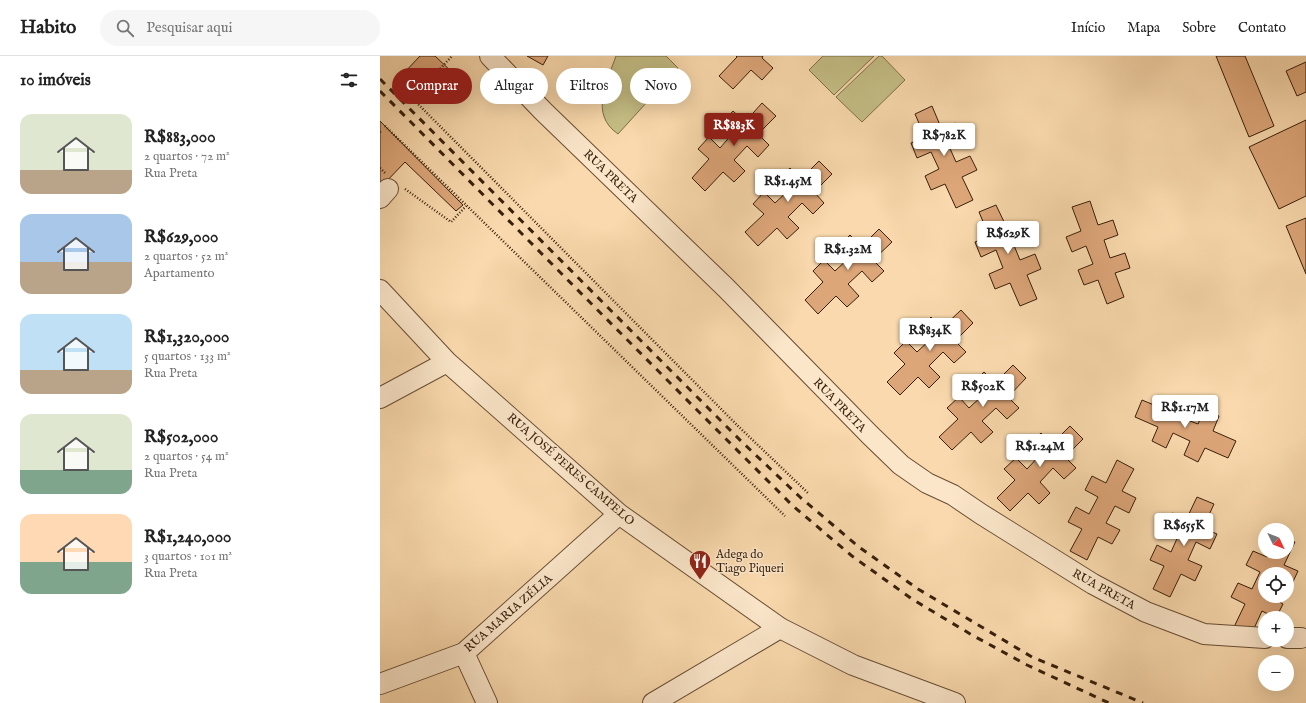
<!DOCTYPE html>
<html lang="pt">
<meta charset="utf-8">
<style>
:root{--surface:#fff;--page:#f6f6f6;--text:#222;--muted:#767676;--line:#e0e0e0;--accent:#8f2418}
body{margin:0;font-family:"IM FELL English",serif;background:var(--page);color:var(--text);height:100vh;display:flex;flex-direction:column;font-size:15px;white-space:nowrap}
*{box-sizing:border-box;margin:0}
p{font-size:13px;color:var(--muted)}
.icon{flex:none;width:22px;height:22px;fill:none;stroke:currentColor;stroke-width:2;stroke-linecap:round;stroke-linejoin:round}
.map{position:relative;flex:1;overflow:hidden}
.panel{display:flex;flex-direction:column;background:var(--surface);width:380px}
.panel>*{flex:none}
.hud{position:absolute;left:12px;top:12px;width:380px;height:36px;display:flex;gap:8px}
.needle{width:26px;rotate:133deg}
.tools{position:absolute;left:878px;top:467px;display:grid;gap:8px}
.tools a{display:grid;place-items:center;width:36px;height:36px;border-radius:50%;background:var(--surface);box-shadow:0 4px 16px #0002;font-size:20px}
.price{position:absolute;translate:-50% -34px;padding:0 9px;border-radius:4px;background:#fff;color:#222;font-size:13px;line-height:26px;filter:drop-shadow(0 1px 2px #0008)}
.price::after{content:'';position:absolute;left:50%;top:24px;width:12px;height:9px;margin-left:-6px;background:inherit;clip-path:polygon(0 0,100% 0,50% 100%)}
.price.selected{background:var(--accent);color:#fff}
ul{padding:0;list-style:none}
li{display:flex;align-items:center;gap:12px;height:100px;padding:0 20px}
li span{display:grid;place-items:center;flex:none;width:112px;height:80px;border-radius:12px;color:#555}
li>.icon{margin-inline-start:auto}
span .icon{width:48px;height:48px;fill:#fffc;stroke-width:1}
li b{font-size:17px}
h2{display:flex;justify-content:space-between;align-items:center;height:48px;padding:0 20px;font-size:17px}
.tag{padding:0 14px;border-radius:18px;background:var(--surface);box-shadow:0 4px 16px #0002;font-size:14px;line-height:36px}
.tag.selected{background:var(--accent);color:#fff}
header{display:flex;align-items:center;gap:24px;box-sizing:border-box;height:56px;padding:0 20px;background:var(--surface);border-bottom:1px solid var(--line)}
header strong{font-size:19px}
nav{display:flex;gap:22px;margin-inline-start:auto;font-size:14px}
.search{width:280px;height:36px;background:var(--page);display:flex;align-items:center;gap:10px;box-sizing:border-box;padding:0 14px;border-radius:22px;color:var(--muted);font-size:15px}
main{display:flex;flex:1;min-height:0}
.map>svg:first-child{display:block}
.green{fill:#c4be85;stroke:#7e6e48}
.building{fill:#dda679;stroke:#371f0b}
.lines{fill:none;stroke-linecap:round;stroke-linejoin:round}
.minor-casing{stroke:#684e34;stroke-width:22}
.path{stroke:#371f0b;stroke-width:2.5;stroke-dasharray:1 2;stroke-linecap:butt}
.minor{stroke:#fbe6ca;stroke-width:20}
.rail{stroke:#371f0b;stroke-width:3;stroke-dasharray:7 7;stroke-linecap:butt}
.labels{text-anchor:middle;stroke-width:3;stroke-linejoin:round;paint-order:stroke}
.street-label{font-size:12px;fill:#371f0b;stroke:#fbe6ca}
.poi-label{font-size:12px;fill:#371f0b;stroke:#fbe6ca;text-anchor:start}
</style>
<header>
<strong>Habito</strong>
<div class="search"><svg class="icon" aria-label="search" viewBox="0 0 24 24"><circle cx="10" cy="10" r="6"/><path d="M15 15l6 6"/></svg>Pesquisar aqui</div>
<nav><a>Início</a><a>Mapa</a><a>Sobre</a><a>Contato</a></nav>
</header>
<main>
<section class="panel">
<h2>10 imóveis<svg class="icon" aria-label="filters" viewBox="0 0 24 24"><path d="M4 7h16M4 17h16"/><circle cx="9" cy="7" r="2"/><circle cx="15" cy="17" r="2"/></svg></h2>
<ul>
<li><span style="background:linear-gradient(#dfe7d0 70%,#b9a48a 0)"><svg class="icon" aria-label="home" viewBox="0 0 24 24"><path d="M3 11l9-7 9 7M6 9v11h12V9"/></svg></span><div><b>R$883,000</b><p>2 quartos · 72 m²</p><p>Rua Preta</p></div></li>
<li><span style="background:linear-gradient(#a9c7e8 60%,#b9a48a 0)"><svg class="icon" aria-label="home" viewBox="0 0 24 24"><path d="M3 11l9-7 9 7M6 9v11h12V9"/></svg></span><div><b>R$629,000</b><p>2 quartos · 52 m²</p><p>Apartamento</p></div></li>
<li><span style="background:linear-gradient(#bfe0f5 70%,#b9a48a 0)"><svg class="icon" aria-label="home" viewBox="0 0 24 24"><path d="M3 11l9-7 9 7M6 9v11h12V9"/></svg></span><div><b>R$1,320,000</b><p>5 quartos · 133 m²</p><p>Rua Preta</p></div></li>
<li><span style="background:linear-gradient(#dfe7d0 70%,#7fa58c 0)"><svg class="icon" aria-label="home" viewBox="0 0 24 24"><path d="M3 11l9-7 9 7M6 9v11h12V9"/></svg></span><div><b>R$502,000</b><p>2 quartos · 54 m²</p><p>Rua Preta</p></div></li>
<li><span style="background:linear-gradient(#ffd9b3 60%,#7fa58c 0)"><svg class="icon" aria-label="home" viewBox="0 0 24 24"><path d="M3 11l9-7 9 7M6 9v11h12V9"/></svg></span><div><b>R$1,240,000</b><p>3 quartos · 101 m²</p><p>Rua Preta</p></div></li>
</ul>
</section>
<div class="map">
<svg width="926" height="647" viewBox="0 0 926 647">
<rect width="100%" height="100%" fill="#f9d9ad"/>
<filter id="stains"><feTurbulence type="fractalNoise" baseFrequency=".005" numOctaves="4"/><feColorMatrix values="0 0 0 0 .2 0 0 0 0 .09 0 0 0 0 .02 0 0 0 .5 -.17"/></filter>
<radialGradient id="worn" r=".72"><stop offset=".6" stop-color="#630" stop-opacity="0"/><stop offset="1" stop-color="#630" stop-opacity=".3"/></radialGradient>
<path class="green" d="M236 0H286L298 12 238 78C209 58 227 26 236 0Z
M443 0H494L454 39 429 14Z
M499 0H502L525 24 482 66 456 41Z"/>
<path class="building" d="M40 0H55L73 17 48 43 23 18Z
M147 0H168L163 9Z
M356 0H383L382 2 393 12 382 24 371 14 353 33 339 20 357 1Z
M836 0H865L894 70 869 81Z
M926 6V36L917 40 906 15Z
M382 47 396 60 378 78 389 89 378 101 367 90 354 104 365 115 354 126 343 116 325 135 312 122 329 103 318 93 329 81 340 92 353 77 342 67 353 55 365 66Z
M552 50 562 74 576 67 583 82 568 88 576 106 590 100 597 114 582 121 593 144 576 152 565 128 551 134 545 120 559 113 551 96 537 102 531 87 545 81 535 58Z
M926 64V140L899 153 869 91Z
M0 65 83 149 76 155 25 106 3 129 0 126Z
M439 105 452 118 434 136 444 147 433 158 422 147 408 161 419 172 407 183 397 172 378 190 365 176 384 158 373 148 384 136 395 147 409 134 398 123 410 112 421 123Z
M710 145 718 169 733 164 738 179 724 184 730 202 745 197 750 212 735 217 744 241 727 248 718 224 704 229 698 214 713 208 706 190 692 196 686 181 701 175 692 151Z
M616 149 627 172 641 166 647 181 633 187 640 204 655 198 661 213 647 219 657 243 640 250 630 227 615 233 609 218 623 212 616 194 601 201 595 186 609 180 599 156Z
M926 162V218L906 170Z
M499 173 512 186 493 204 504 215 492 226 482 215 468 228 479 240 467 251 456 240 438 258 425 244 443 226 433 215 444 204 455 215 469 202 458 191 470 179 481 191Z
M581 254 593 267 575 285 586 296 574 307 563 296 549 310 560 321 549 332 538 321 520 339 507 326 525 308 514 297 526 285 537 296 551 283 540 272 551 261 562 272Z
M633 309 646 322 628 341 639 352 627 363 616 352 602 365 613 376 601 387 591 376 572 394 559 381 578 363 567 352 579 341 589 352 603 339 593 327 604 316 615 327Z
M792 340 807 346 800 361 818 368 824 354 839 360 833 375 856 385 848 402 825 392 818 406 804 399 810 385 793 377 786 392 772 385 778 371 755 361 762 344 786 354Z
M690 370 703 383 685 401 696 412 684 423 673 412 660 426 670 437 659 448 648 437 630 455 617 442 635 424 624 413 636 402 647 413 660 399 649 388 661 377 672 388Z
M737 404 754 413 742 435 756 442 749 457 735 450 726 467 740 474 732 488 718 481 707 504 690 495 702 473 688 466 696 451 709 458 718 441 705 434 712 420 726 427Z
M817 441 834 448 823 472 837 478 830 493 816 486 808 504 822 510 815 525 801 518 790 541 773 533 784 510 770 504 777 489 791 496 799 478 785 472 792 457 806 464Z
M907 482 915 486 904 509 918 515 911 530 907 528V518H885V540H889L903 548 896 562 882 555 871 579 854 571 865 548 851 541 858 527 872 533 880 516 866 509 873 495 887 501 890 496H907Z"/>
<g class="lines">
<g class="minor-casing">
<path id="minor" d="M110 0 163 55 346 232 490 379 521 409 547 427 573 439 601 458 713 528 766 556 824 578 885 582
M0 142 8 133
M0 234 67 306 239 458 400 572 473 609 575 647
M0 342 67 306
M907 582H921
M84 597 107 647
M0 628 84 597 239 458
M273 647 400 572"/>
</g>
<path class="path" d="M46 28 72 0
M32 42 358 370 428 437
M5 70 405 460
M0 76 1 75
M0 112 5 117
M25 133 71 166 86 150"/>
<use href="#minor" class="minor"/>
<path class="rail" d="M0 23 362 386 421 442 479 491 538 533 652 601 763 647
M0 35 314 351 413 450 472 500 532 543 592 579 647 609 729 647"/>
</g>
<defs>
<g id="restaurant-pin" transform="scale(1.15)"><path d="M0 17L-7.5 6A9.5 9.5 0 1 1 7.5 6Z" fill="#8f2418" stroke="#fbe6ca"/><path d="M-5-6h1v4h1v-4h1v4h1v-4h1v5L-1.5 .5V6h-2V.5L-5-1ZM5-6V6H3V1.5H1.5Q1.5-4 5-6Z" fill="#fff"/></g>
</defs>
<g fill-rule="evenodd">
<use href="#restaurant-pin" x="320" y="505"/>
</g>
<g class="labels">
<g class="street-label">
<text transform="translate(231 120) rotate(44)" y="4">RUA PRETA</text>
<text transform="translate(460 349) rotate(46)" y="4">RUA PRETA</text>
<text transform="translate(191 413) rotate(41)" y="4">RUA JOSÉ PERES CAMPELO</text>
<text transform="translate(724 533) rotate(29)" y="4">RUA PRETA</text>
<text transform="translate(128 557) rotate(-41)" y="4">RUA MARIA ZÉLIA</text>
</g>
<g class="poi-label">
<text x="336" y="502">Adega do<tspan x="336" dy="14">Tiago Piqueri</tspan></text>
</g>
</g>
<rect width="100%" height="100%" filter="url(#stains)"/>
<rect width="100%" height="100%" fill="url(#worn)"/>
</svg>
<div class="tools">
<a><svg class="needle" viewBox="-14 -14 28 28"><path d="M0-13l5 13h-10z" fill="#e53935"/><path d="M0 13l5-13h-10z" fill="#767676"/></svg></a>
<a><svg class="icon" aria-label="locate" viewBox="0 0 24 24"><circle cx="12" cy="12" r="6"/><path d="M12 2v4M12 18v4M2 12h4M18 12h4"/></svg></a>
<a>+</a>
<a>−</a>
</div>
<b class="price selected" style="left:354px;top:91px">R$883K</b>
<b class="price" style="left:564px;top:101px">R$782K</b>
<b class="price" style="left:408px;top:147px">R$1.45M</b>
<b class="price" style="left:628px;top:199px">R$629K</b>
<b class="price" style="left:468px;top:215px">R$1.32M</b>
<b class="price" style="left:550px;top:296px">R$834K</b>
<b class="price" style="left:603px;top:352px">R$502K</b>
<b class="price" style="left:805px;top:373px">R$1.17M</b>
<b class="price" style="left:660px;top:412px">R$1.24M</b>
<b class="price" style="left:804px;top:491px">R$655K</b>
<div class="hud">
<a class="tag selected">Comprar</a>
<a class="tag">Alugar</a>
<a class="tag">Filtros</a>
<a class="tag">Novo</a>
</div>
</div>
</main>
